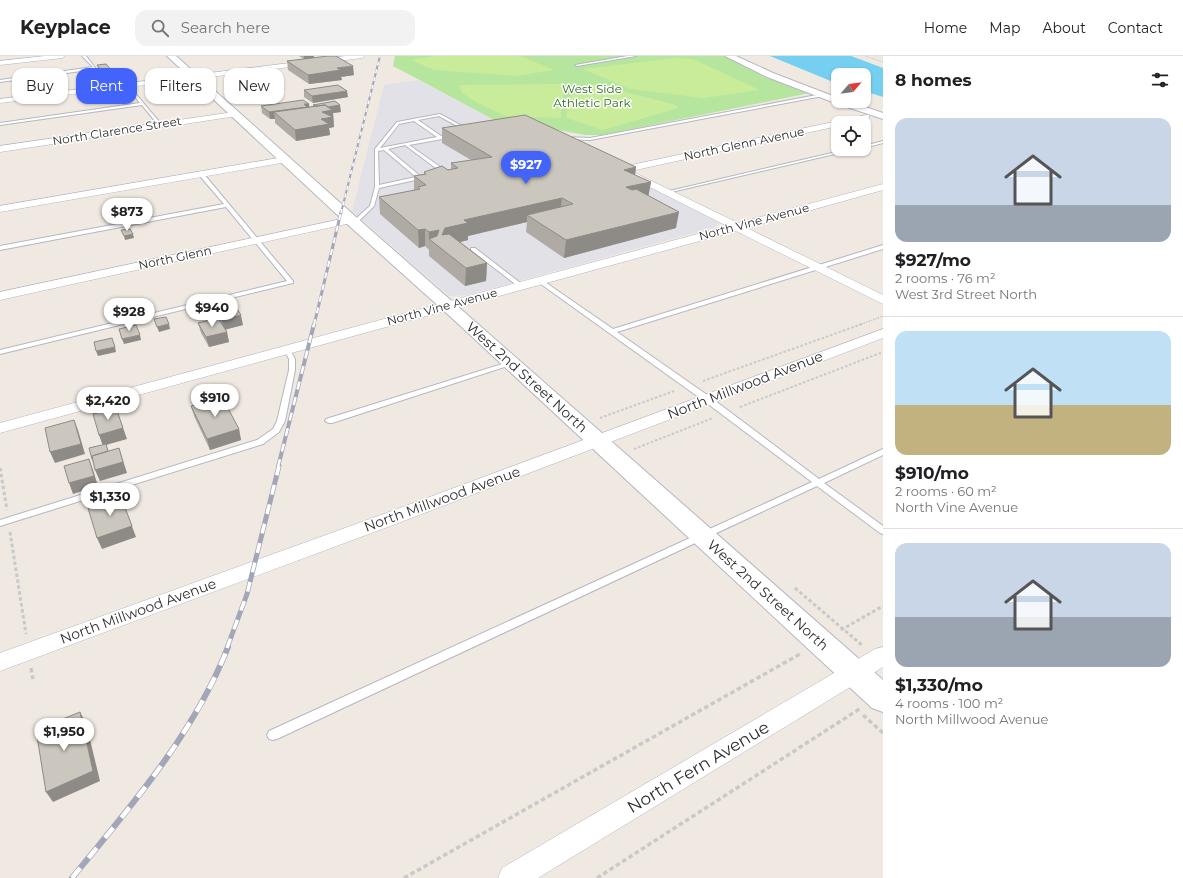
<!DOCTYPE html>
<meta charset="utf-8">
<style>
:root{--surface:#fff;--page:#f2f2f2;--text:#202124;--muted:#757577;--line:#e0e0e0;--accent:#4264fb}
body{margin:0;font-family:Montserrat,sans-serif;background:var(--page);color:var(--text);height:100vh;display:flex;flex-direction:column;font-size:15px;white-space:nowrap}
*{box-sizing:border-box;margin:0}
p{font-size:13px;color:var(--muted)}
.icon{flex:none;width:22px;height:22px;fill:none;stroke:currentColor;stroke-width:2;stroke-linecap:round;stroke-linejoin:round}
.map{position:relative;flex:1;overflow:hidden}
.details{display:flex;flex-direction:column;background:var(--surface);width:300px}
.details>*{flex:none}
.guide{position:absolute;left:12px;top:12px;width:380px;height:36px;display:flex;gap:8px}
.needle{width:26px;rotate:62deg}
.buttons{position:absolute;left:831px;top:12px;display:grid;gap:8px}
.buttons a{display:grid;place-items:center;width:40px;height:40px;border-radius:8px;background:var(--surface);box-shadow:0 1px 3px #0004;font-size:20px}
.price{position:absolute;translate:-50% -34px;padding:0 9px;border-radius:14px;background:#fff;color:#222;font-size:13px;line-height:26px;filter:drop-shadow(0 1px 2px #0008)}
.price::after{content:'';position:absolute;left:50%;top:24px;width:12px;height:9px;margin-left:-6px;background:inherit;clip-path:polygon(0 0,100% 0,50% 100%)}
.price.current{background:var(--accent);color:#fff}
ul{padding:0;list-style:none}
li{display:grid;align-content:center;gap:8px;height:212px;padding:0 12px}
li+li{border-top:1px solid var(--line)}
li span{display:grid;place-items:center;height:124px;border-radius:12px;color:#555}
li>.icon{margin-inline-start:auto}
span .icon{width:72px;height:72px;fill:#fffc;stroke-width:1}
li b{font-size:17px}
h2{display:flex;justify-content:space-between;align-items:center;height:48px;padding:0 12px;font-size:17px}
.chip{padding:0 14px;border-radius:12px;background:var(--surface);box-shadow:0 1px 3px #0004;font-size:14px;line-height:36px}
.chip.current{background:var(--accent);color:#fff}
header{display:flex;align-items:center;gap:24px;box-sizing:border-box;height:56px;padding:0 20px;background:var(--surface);border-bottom:1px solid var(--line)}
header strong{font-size:19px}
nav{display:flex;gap:22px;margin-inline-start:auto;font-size:14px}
.search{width:280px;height:36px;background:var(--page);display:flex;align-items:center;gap:10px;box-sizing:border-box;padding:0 14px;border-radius:12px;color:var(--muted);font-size:15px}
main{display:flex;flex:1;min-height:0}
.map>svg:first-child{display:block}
.industrial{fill:#e3e1e8}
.green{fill:#b6e59e}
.pitch{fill:#c9ec9a}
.water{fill:#75cff0}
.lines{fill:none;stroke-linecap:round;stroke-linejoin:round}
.lane-casing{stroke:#b4b7c1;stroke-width:2}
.street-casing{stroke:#b4b7c1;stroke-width:1}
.secondary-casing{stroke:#b4b7c1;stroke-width:2}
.path-far4{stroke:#c9c9c9;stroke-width:1;stroke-dasharray:1.5 1;stroke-linecap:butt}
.path-far3{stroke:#c9c9c9;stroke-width:1.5;stroke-dasharray:1.5 1;stroke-linecap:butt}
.path-far2{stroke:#c9c9c9;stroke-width:2;stroke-dasharray:2.5 2;stroke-linecap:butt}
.path-far1{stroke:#c9c9c9;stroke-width:3;stroke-dasharray:3.5 2.5;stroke-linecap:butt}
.path{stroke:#c9c9c9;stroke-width:3.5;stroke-dasharray:4.5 3;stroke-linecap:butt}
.lane{fill:#fff;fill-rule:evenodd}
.street{fill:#fff;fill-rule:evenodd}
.secondary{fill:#fff;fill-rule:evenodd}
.rail-far4-casing{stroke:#a3a6b8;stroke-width:2}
.rail-far3-casing{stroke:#a3a6b8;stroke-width:3}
.rail-far2-casing{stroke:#a3a6b8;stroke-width:4}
.rail-far1-casing{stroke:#a3a6b8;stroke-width:5}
.rail-casing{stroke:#a3a6b8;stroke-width:6}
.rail-far4{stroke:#fff;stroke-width:1.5;stroke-dasharray:4;stroke-linecap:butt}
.rail-far3{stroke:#fff;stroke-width:2;stroke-dasharray:6;stroke-linecap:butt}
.rail-far2{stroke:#fff;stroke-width:2.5;stroke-dasharray:8;stroke-linecap:butt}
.rail-far1{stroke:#fff;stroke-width:3.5;stroke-dasharray:10;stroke-linecap:butt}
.rail{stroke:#fff;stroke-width:4.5;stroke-dasharray:13;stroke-linecap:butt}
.wall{fill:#afaba4}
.shaded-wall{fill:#8e8b86}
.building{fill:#cbc7bf;stroke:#8e8b86}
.labels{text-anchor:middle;stroke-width:3;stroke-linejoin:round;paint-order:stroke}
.far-park-label{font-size:12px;fill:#2c6e1b;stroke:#fff}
.far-street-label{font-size:12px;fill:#2e2e2e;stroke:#fff}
.street-label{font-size:14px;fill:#2e2e2e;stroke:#fff}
.near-street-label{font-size:17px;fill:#2e2e2e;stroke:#fff}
</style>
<header>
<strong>Keyplace</strong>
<div class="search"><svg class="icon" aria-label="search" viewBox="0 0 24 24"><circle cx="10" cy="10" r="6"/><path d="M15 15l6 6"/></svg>Search here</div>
<nav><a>Home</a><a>Map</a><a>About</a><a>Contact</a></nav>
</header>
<main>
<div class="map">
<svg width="883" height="822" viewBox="0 0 883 822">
<rect width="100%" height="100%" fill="#efe9e1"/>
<path class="industrial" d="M418 24 500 67 544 76 716 164 718 168 715 171 468 239 449 240 352 155 384 29Z"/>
<path class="green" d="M395 0H726L810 37 603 79H585L526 68 500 67 393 10Z"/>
<path class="pitch" d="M436 0H520L554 14 516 20 434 14 411 4Z
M675 2 693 3 760 34 704 42 630 33 583 13Z
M558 28 564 30 561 62 505 60 472 44 461 36 460 29Z
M595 28 676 49 678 52 603 74 566 62 569 41Z"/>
<path class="water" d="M770 0H851L883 12V41L864 35V19H838V28Z"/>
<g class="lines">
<g class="lane-casing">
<path id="lane" d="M82 0H86L96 13 0 26V24L93 11Z
M628 0H636L577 10 575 9Z
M129 30 161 68V70H159L142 49 0 69V67L140 47 127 31Z
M822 38 823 40 590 84 565 83 563 82 565 81 590 82Z
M440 58 471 75 468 76 439 60 418 64 441 80 452 78 454 79 442 83 409 89 446 115V117L440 118 441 116 405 89 388 93 420 120 425 119 427 120 420 123 379 132 374 150 356 168H352V166L370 150 375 131V93L397 66ZM414 65 437 81 380 92 399 68ZM384 94 416 121 379 129 378 95Z
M883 85V87L864 92V90Z
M849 93H856L667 137 665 136Z
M199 117H203L293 225V227L0 298V294L287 225 226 151 0 194V190L224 148 199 119Z
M883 189V193L617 276 710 341 819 423 883 393V399L824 427 883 470V478L880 477 817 430 277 683 273 684 269 683 267 679 269 675 812 426 704 345 538 226V224H542L613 273Z
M471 192H475L523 229V231H519L471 194Z
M287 291 289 292 295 303V314L285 365 279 376 263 388 0 470V464L257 384 273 373 277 365 289 314V303L284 293Z
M512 305 514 306V308L332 367H329L325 365 326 363Z"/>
</g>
<g class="street-casing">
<path id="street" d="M45 0H65L62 2 0 9V5Z
M346 0H365L362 2 0 47V43Z
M234 56H237V60L0 96V90Z
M866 59H869V63L850 67H838V70L631 115 738 167 883 128V134L747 172 883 239V248L736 175 0 377V367L727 170 626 119 625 116H619L617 114 622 111Z
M284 101 287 102V106L0 156V150Z
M351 161 356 164 355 166 0 244V236Z
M883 273V282L393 469 0 615V597L381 459Z
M883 591V611L538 822H498L502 812 875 593Z"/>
</g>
<g class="secondary-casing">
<path id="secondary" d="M167 0H176L356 161 883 624V656L872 652 453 263 346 167Z
M725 0H736L773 17 838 42V45H848L883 57V63L835 47 767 21Z"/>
</g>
<path class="path-far4" d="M865 0 883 6"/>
<path class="path-far3" d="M859 269 883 260"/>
<path class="path-far2" d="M703 325 862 268
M740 351 883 296
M600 362 674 335
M634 393 713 362"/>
<path class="path-far1" d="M0 412 7 454
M10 476 26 578
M795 532 863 590
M841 574 883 550"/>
<path class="path" d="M31 612 33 623
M863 659 883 677
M404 822 800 598
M597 822 861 652"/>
<use href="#lane" class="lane"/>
<use href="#street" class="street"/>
<use href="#secondary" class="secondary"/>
<g class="rail-far4-casing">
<path id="rail-far4" d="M341 157 380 0"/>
</g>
<g class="rail-far3-casing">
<path id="rail-far3" d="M314 269 341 156"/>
</g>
<g class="rail-far2-casing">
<path id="rail-far2" d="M278 411 314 268"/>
</g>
<g class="rail-far1-casing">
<path id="rail-far1" d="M227 592 247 538 279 410"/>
</g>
<g class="rail-casing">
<path id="rail" d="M72 822C131 750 194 678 228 591"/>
</g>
<use href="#rail-far4" class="rail-far4"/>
<use href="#rail-far3" class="rail-far3"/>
<use href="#rail-far2" class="rail-far2"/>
<use href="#rail-far1" class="rail-far1"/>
<use href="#rail" class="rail"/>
</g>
<path class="wall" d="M299 0H314V2L354 19 341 21 342 24 309 28 288 14 287 5 304 3Z
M97 9 116 24 107 25 99 15Z
M304 34 348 41 313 47 304 41Z
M313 49 341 56 333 57 334 71 329 72 330 79 296 85 275 67V63H270L262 57 261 50 309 51 314 50Z
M442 72 636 111 635 119 651 126 648 140 676 172 564 202 526 176 527 166 468 180V184L460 186 487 207 486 225 465 230 429 200V194L425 190 419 192 380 158 379 141 414 134V120L424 118V116L451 113V107L471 104 442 87Z
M214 251 243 269 226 273 229 286 209 291 201 277 198 267 217 262Z
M191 350 239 373 241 384 210 394 194 360Z"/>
<path class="shaded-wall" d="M304 0H314V2L304 3Z
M353 10 354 19 341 21 342 24 309 28 308 19 337 12Z
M114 17 116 24 107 25 105 19Z
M347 35 348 41 313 47 312 40Z
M304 48H309L310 55 274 56 275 63H270L269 56Z
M340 49 341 56 333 57 334 71 329 72 330 79 296 85 295 74 319 52Z
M636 111 634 127 624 114Z
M651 126 648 142 626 131Z
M562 142 560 158 527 159V166L468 180V184L445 190 442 179 445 172 464 164Z
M679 156 676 172 564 202 566 184Z
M425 173V190L419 192 418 174Z
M439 174V191L429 183V176Z
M133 178 134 182 125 184 124 180Z
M487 207 486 225 465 230 466 212Z
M241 259 243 269 224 274 222 264Z
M169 268 170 273 159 276 157 271Z
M227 276 229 286 209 291 206 281Z
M140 279 141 284 124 288 122 283Z
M115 291 116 296 98 300 96 295Z
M116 352 127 383 106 389 111 404 94 409 92 403 103 390 99 379Z
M74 364 78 374 85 398 55 407 50 396Z
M239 373 241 384 210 394 207 383Z
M119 392 127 417 100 425 95 414Z
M89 403 93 414 98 430 73 438 69 427Z
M121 441 136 481 102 493 97 482Z
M80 656 86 667 100 725 53 746 46 736Z"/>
<path class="building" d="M328 0H336L353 10 337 12 341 14 308 19 287 5Z
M106 8 114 17 105 19 97 9Z
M338 29 347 35 312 40 304 34Z
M303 44 309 48H304L307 51 269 56 261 50Z
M335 45 340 49 328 51 325 49 316 50 313 49Z
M325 49 332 54 322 56 333 61 321 63 329 68 295 74 274 56Z
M525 59 636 111 624 114 651 126 626 131 632 134 636 133 679 156 566 184 527 159 573 148 562 142 464 164 468 167 445 172 442 179 449 178 487 207 466 212 429 183 437 180 439 174 429 176 425 173 418 174 379 141 420 133 418 131 426 129 414 120 426 118 424 116 442 110 448 114 458 112 451 107 492 101 442 72Z
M130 173 133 178 124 180 121 174Z
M233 247 241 259 222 264 214 251Z
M166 261 169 268 157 271 154 263Z
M218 262 227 276 206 281 198 267Z
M136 269 140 279 122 283 119 273Z
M112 282 115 291 96 295 94 286Z
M222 341 239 373 207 383 191 350Z
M116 352 123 372 99 379 93 358Z
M74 364 81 388 50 396 45 372Z
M106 388 108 395 92 400V403L89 392Z
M119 392 123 406 95 414 92 400Z
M89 403 94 420 69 427 64 410Z
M121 441 132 470 97 482 88 452Z
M80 656 93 715 46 736 36 674Z"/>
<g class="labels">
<g class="far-park-label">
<text x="592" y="37">West Side<tspan x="592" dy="14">Athletic Park</tspan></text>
</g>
<g class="far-street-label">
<text transform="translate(117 75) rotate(-9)" y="4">North Clarence Street</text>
<text transform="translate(744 88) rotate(-12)" y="4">North Glenn Avenue</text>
<text transform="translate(754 166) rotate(-15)" y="4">North Vine Avenue</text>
<text transform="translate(175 202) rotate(-12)" y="4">North Glenn</text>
<text transform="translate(442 251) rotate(-15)" y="4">North Vine Avenue</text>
</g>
<g class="street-label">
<text transform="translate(527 321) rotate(42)" y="5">West 2nd Street North</text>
<text transform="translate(745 329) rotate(-21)" y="5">North Millwood Avenue</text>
<text transform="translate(442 443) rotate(-20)" y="5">North Millwood Avenue</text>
<text transform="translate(768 539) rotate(42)" y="5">West 2nd Street North</text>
<text transform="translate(138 555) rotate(-20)" y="5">North Millwood Avenue</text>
</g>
<g class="near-street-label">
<text transform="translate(698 711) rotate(-31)" y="6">North Fern Avenue</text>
</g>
</g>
</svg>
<div class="buttons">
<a><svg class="needle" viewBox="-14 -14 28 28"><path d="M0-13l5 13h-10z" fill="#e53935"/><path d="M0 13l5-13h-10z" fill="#757577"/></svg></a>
<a><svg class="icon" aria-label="locate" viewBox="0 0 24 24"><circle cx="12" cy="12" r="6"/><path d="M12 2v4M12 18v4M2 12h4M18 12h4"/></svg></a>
</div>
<b class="price current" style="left:526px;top:129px">$927</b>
<b class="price" style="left:127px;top:176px">$873</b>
<b class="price" style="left:212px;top:272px">$940</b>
<b class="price" style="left:129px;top:276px">$928</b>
<b class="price" style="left:215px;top:362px">$910</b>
<b class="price" style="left:108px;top:365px">$2,420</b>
<b class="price" style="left:110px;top:461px">$1,330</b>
<b class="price" style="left:64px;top:696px">$1,950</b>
<div class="guide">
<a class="chip">Buy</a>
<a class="chip current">Rent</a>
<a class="chip">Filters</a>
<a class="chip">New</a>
</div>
</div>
<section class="details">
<h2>8 homes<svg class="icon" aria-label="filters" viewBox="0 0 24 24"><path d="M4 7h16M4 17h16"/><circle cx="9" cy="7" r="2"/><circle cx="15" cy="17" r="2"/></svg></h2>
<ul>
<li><span style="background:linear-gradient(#c9d6e8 70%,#9aa5b1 0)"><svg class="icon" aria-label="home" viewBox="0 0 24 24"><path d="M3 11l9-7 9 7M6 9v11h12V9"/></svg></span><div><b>$927/mo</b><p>2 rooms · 76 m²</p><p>West 3rd Street North</p></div></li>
<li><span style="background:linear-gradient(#bfe0f5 60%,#c2b280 0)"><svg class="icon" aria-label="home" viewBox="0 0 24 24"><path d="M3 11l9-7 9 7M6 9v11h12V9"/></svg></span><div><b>$910/mo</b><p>2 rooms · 60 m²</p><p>North Vine Avenue</p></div></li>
<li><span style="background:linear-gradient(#c9d6e8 60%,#9aa5b1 0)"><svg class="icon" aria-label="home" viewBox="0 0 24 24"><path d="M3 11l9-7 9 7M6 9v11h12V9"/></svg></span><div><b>$1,330/mo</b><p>4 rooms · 100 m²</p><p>North Millwood Avenue</p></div></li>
</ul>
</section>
</main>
